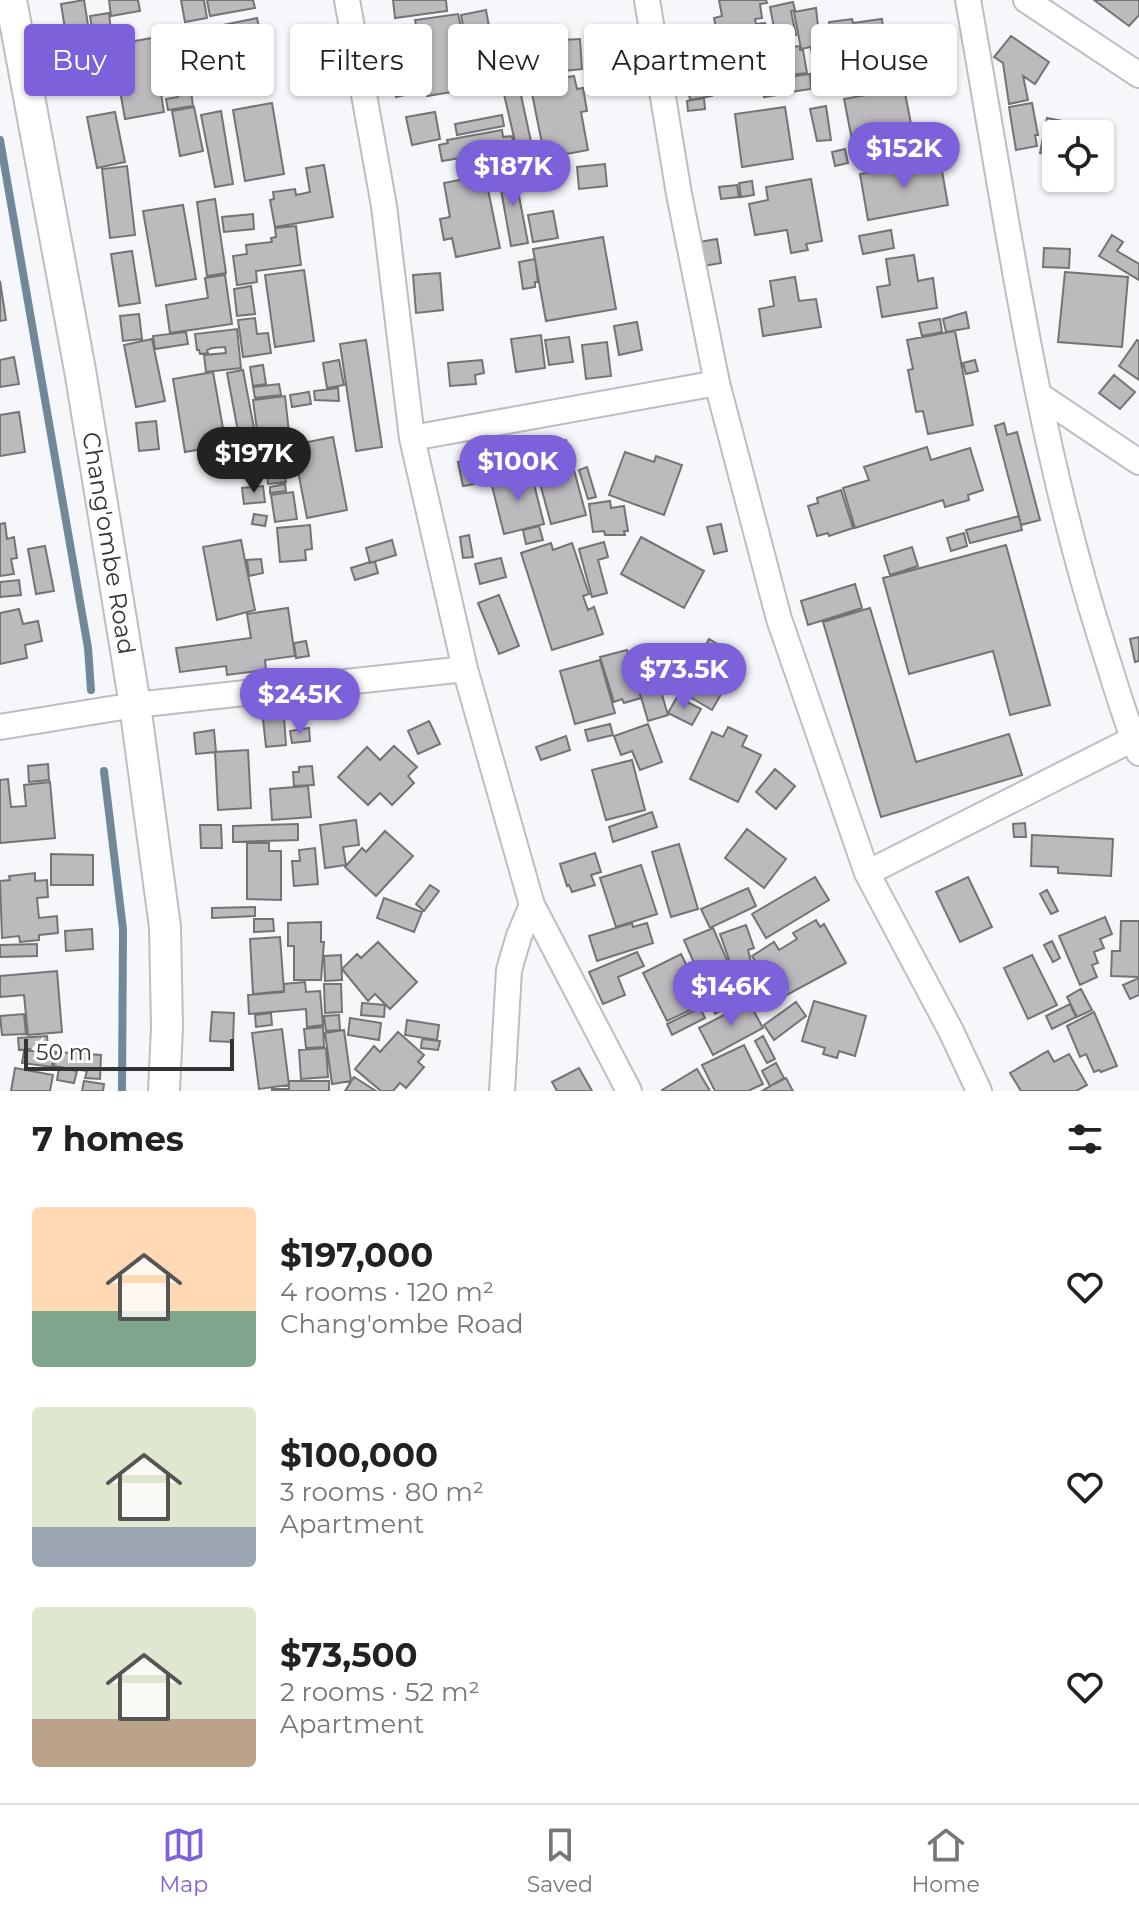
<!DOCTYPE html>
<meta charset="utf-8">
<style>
:root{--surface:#fff;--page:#f6f6f6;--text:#222;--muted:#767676;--line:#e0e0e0;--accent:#7d61db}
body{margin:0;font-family:Montserrat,sans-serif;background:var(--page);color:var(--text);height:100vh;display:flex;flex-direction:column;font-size:30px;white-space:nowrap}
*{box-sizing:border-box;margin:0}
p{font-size:26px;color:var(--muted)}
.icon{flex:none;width:44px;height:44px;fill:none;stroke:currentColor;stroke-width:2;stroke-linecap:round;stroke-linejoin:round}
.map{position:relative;height:1091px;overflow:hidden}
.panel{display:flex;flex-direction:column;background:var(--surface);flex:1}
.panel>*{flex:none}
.hud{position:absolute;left:24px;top:24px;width:1092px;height:72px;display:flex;gap:16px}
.buttons{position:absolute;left:1042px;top:120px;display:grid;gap:16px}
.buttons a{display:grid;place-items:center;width:72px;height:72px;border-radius:8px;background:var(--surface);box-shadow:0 2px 6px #0004;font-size:40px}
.scale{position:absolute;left:24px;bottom:20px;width:210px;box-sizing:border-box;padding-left:8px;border:4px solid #323334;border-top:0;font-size:22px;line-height:28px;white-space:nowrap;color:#323334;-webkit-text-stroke:6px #fff;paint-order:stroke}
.price{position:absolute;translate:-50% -68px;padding:0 18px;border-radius:28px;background:var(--accent);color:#fff;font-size:26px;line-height:52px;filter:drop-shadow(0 2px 4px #0008)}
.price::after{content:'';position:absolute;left:50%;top:48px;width:24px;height:18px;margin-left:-12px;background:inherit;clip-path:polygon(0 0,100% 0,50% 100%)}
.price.on{background:#222;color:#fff}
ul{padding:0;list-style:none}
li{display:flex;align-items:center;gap:24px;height:200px;padding:0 32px}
li span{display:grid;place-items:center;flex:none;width:224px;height:160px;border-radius:8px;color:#555}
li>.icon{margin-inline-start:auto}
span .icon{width:96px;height:96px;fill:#fffc;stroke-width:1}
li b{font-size:34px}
h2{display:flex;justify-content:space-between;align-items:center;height:96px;padding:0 32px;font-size:34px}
.tag{padding:0 28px;border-radius:8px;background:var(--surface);box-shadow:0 2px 6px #0004;font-size:28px;line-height:72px}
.tag.on{background:var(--accent);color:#fff}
.tabs{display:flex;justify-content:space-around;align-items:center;height:112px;border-top:2px solid var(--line);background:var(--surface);font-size:22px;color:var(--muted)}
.tabs a{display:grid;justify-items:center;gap:4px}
.tabs .on{color:var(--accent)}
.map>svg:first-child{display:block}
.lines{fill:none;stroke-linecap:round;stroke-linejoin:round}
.stream{stroke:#728898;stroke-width:8}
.building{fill:#bcbabd;stroke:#757375;stroke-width:2}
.minor-casing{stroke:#bdbec1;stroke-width:28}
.tertiary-casing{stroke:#bdbec1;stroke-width:34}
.minor{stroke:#fff;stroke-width:24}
.tertiary{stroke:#fff;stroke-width:30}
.labels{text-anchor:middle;stroke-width:6;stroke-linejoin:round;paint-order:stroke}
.street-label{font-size:24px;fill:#323334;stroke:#fff}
</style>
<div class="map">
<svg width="1139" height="1091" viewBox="0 0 1139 1091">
<rect width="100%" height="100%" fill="#f6f7fa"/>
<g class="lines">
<path class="stream" d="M0 140 88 648 91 690
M104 771 123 929 122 1091"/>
</g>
<path class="building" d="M84 0 93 56 70 60 61 4Z
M109 0H138L140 11 111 16Z
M181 0H204L207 18 185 22Z
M207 0H253L255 8 210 16Z
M393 0H446L447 11 395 18Z
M719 0H766L767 3 760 4 762 18 755 19 756 24 765 23 769 44 753 47 755 61 723 66 714 18 722 16Z
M1094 0H1139V15L1129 26Z
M793 2 795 10 791 11 796 35 776 38 770 7Z
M816 8 820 45 801 49 794 12Z
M486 10 499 81 482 84 473 34 465 36 461 15Z
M109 13 112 39 94 41 90 16Z
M458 14 464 39H469L473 66 466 67 470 89 427 96 415 20Z
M257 18 265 55 222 65 213 27Z
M852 19 853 23 882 19 884 37 894 35 898 62 815 75 811 48 833 44 829 22Z
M184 34 188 68 173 70 169 36Z
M168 35 170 48 160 49 158 38Z
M1011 36 1049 62 1035 84 1023 76 1028 100 1009 104 1003 63 994 57Z
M152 38 164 112 125 119 112 45Z
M580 39 582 69 564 71 561 40Z
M703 44 712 96 690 100 681 47Z
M800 46V50H803L807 73 789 75 785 48Z
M188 69 193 106 168 110 166 99 178 97 174 71Z
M400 69 405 95 396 97 391 71Z
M884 71 887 82 868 85 866 74Z
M810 74 811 89 790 92 788 77Z
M574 76 577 89 583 88 587 111 581 112 588 150 545 158 530 84Z
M782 79 784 94 764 97 763 80Z
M519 86 535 160 520 163 503 90Z
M904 88 913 134 853 145 844 99Z
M704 98 705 109 688 111 687 101Z
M272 103 284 174 245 181 233 110Z
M1032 103 1038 135H1035L1037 146 1016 150 1009 107Z
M826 106 831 140 817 141 810 109Z
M194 107 203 151 180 156 172 111Z
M785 107 793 159 742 167 735 114Z
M221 111 233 184 215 187 201 115Z
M115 112 125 162 97 168 87 117Z
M435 112 440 139 412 145 406 117Z
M502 115 504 126 457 135 455 124Z
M1047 118 1109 130 1102 165 1100 164V134H1056V156L1040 153Z
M502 130 503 137 512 136 517 164 498 167 495 152 442 161 439 145 448 143 447 140Z
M947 145 949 157 931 160 928 148Z
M845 149 848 163 835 166 832 152Z
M940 160 948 205 868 220 860 174Z
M605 164 607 186 579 189 577 167Z
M324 165 333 217 275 227 270 200 274 199 273 192 295 189 296 195 310 192 306 168Z
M127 166 135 235 110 238 102 169Z
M514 170 528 243 511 246 498 173Z
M485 175 500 248 456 257 452 238 444 240 440 219 450 217 444 183Z
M1054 175 1056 178H1075L1074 186 1053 184Z
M811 179 822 241 806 244 808 250 791 253 787 230 755 235 749 204 768 200 766 187Z
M752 181 754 195 741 197 739 183Z
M737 185 739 197 721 199 719 187Z
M215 199 226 273 207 276 197 202Z
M183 205 196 279 156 286 143 211Z
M553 211 558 238 533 242 528 215Z
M253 214 254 229 224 232 222 217Z
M296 226 301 265 256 271 257 282 237 285 233 256 247 254 246 245 272 242 271 238 276 237 275 228Z
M891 230 894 248 863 254 859 236Z
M1112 235 1123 242 1117 251 1139 264V280L1099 256Z
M603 237 616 309 546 321 533 249Z
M717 239 721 263 703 266 699 242Z
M1044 248 1070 249 1069 268 1043 267Z
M132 251 140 303 119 306 111 254Z
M914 255 918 281 933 278 937 308 882 317 877 287 890 285 886 259Z
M535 259 538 282H535V287L523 289 519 262Z
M304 270 314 341 275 347 265 275Z
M1065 272 1128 277 1122 347 1058 342Z
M440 273 443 310 416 313 413 275Z
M225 275 232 324 170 333 166 305 208 298 205 278Z
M795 277 799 301 816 299 821 327 763 336 759 309 774 306 770 281Z
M0 281 6 320 0 321Z
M251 286 255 314 237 316 234 289Z
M966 312 969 328 946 332 943 319Z
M139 314 142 339 123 341 120 316Z
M255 318 257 334 268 333 271 353 243 357 238 320Z
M940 319 942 332 922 336 919 323Z
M637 322 642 350 619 355 614 326Z
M237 329 241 368 206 372 204 355 226 353 225 347 212 348 207 350 208 353 200 354 199 350H197L195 334Z
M955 331 973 425 928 434 923 411 916 412 908 370 913 369 907 340Z
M186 332 188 344 155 349 153 336Z
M541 335 545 368 516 372 511 339Z
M569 337 573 362 549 365 545 340Z
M152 339 165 401 136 407 124 345Z
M366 340 382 447 356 451 340 344Z
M1137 340 1139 341V380L1119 366Z
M607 342 611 376 586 379 582 345Z
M14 357 19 384 0 387V360Z
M339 360 344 385 327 388 323 363Z
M482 360 484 373 475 375 476 384 450 386 448 363Z
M975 360 978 371 966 374 963 363Z
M263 365 266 384 253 386 250 367Z
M243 370 256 439 240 442 227 373Z
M213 372 226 445 185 452 173 379Z
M1114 375 1135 392 1120 409 1099 393Z
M279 384 281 395 255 398 253 387Z
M338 388 339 401 315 400 314 391Z
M309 392 311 404 292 407 290 395Z
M285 396 290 442 288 443 289 450 260 454 253 400Z
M19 412 25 452 0 456V415Z
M156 421 159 449 139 451 136 423Z
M1004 423 1007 435 1017 432 1040 520 1021 525 995 426Z
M333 437 347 510 307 518 293 445Z
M566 440 586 515 551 524 531 450Z
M927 447 931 460 970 448 983 490 968 495 969 500 945 507 943 500 855 528 843 488 869 480 864 467Z
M625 452 654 462 656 456 682 465 664 515 609 495Z
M282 453 286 482 268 484 265 455Z
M481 457 486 482 463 486 458 462Z
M587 467 596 497 588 499 579 470Z
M531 472 544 524 504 534 491 482Z
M285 484 286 491 270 493V487Z
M263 486 265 502 244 504 242 488Z
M841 490 853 528 829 536 828 533 817 536 808 506 818 503 817 498Z
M293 492 297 519 275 522 271 495Z
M610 501 611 508 624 506 628 531H624L625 535H605L604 531 593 532 589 504Z
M254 514 267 516 265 526 252 524Z
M1019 516 1022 530 970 543 966 530Z
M5 523 7 539 14 537 17 558 11 559 14 574 0 576V524Z
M721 524 727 551 714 554 707 527Z
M310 525 312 549 305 550 306 560 280 562 277 528Z
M539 526 543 540 526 544 523 530Z
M964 533 967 546 951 551 947 538Z
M469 535 473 557 463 558 460 537Z
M641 537 704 571 684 608 621 574Z
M241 540 255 610 217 620 203 547Z
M392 540 396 555 370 563 366 548Z
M604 542 608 557 598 560 607 593 592 597 579 549Z
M551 543 553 550 572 543 589 594 583 596 588 610 594 607 603 634 552 650 521 553Z
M1006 545 1050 705 1010 715 993 651 909 674 883 578Z
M45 546 54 591 36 594 28 549Z
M912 547 918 566 890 575 884 556Z
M501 558 506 577 480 584 475 564Z
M261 559 263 573 249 576 247 560Z
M370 562H375L378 573 355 580 351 568Z
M19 580 21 595 0 597V582Z
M855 584 862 608 808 625 801 601Z
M499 595 519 646 499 654 478 603Z
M288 608 295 656 265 660 266 670 227 675 226 666 180 672 176 648 251 638 247 614Z
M870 608 916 762 1009 734 1022 775 881 817 823 622Z
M19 609 23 624 38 621 42 641 25 645 27 658 0 664V613Z
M1139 637V661L1135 662 1130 639Z
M709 639 742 658 712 710 666 683 688 644 702 652Z
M306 641 309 656 296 658 294 643Z
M627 650 641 698 624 703 622 699 614 702 600 657Z
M650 654 668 715 648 721 630 659Z
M600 660 615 713 575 724 560 671Z
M677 697 701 709 692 725 668 713Z
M284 717 286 745 266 747 263 719Z
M429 721 440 744 418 754 408 731Z
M610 724 613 735 588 741 585 730Z
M648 724 662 762 640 770 632 751 621 755 614 736Z
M728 727 747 736 742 746 761 755 738 802 690 779 712 732 723 737Z
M309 728 310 741 292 743 290 731Z
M214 730 216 752 196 754 194 733Z
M566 736 570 750 541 760 536 747Z
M394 746 417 767 408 776 414 783 392 805 380 793 368 805 338 777 367 747 380 760Z
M248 750 251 808 218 810 215 752Z
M632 760 645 810 606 820 592 770Z
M48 764 49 780 29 782 28 766Z
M312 766 314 785 294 786 293 772H299V767Z
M775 769 795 786 776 809 756 792Z
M8 779 11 807 26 806 24 785 50 782 55 838 0 843V780Z
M308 786 311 817 272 820 270 789Z
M652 812 657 827 613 842 609 827Z
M356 820 359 845 343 847 346 865 325 868 320 825Z
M1025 823 1026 837H1014L1013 824Z
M298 824V840L233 842V826Z
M200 825H221L222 848H201Z
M747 829 786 859 764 888 725 858Z
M385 831 413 856 376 896 345 867 362 848 366 852Z
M1032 835 1113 839 1111 876 1058 873V867L1031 866Z
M247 843H269V851H281V900L247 899Z
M679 844 698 909 671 917 652 852Z
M315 848 318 884 294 886 292 861H300L299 850Z
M595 853 601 872 591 875 595 885 572 892 569 885 567 886 560 864Z
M51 854 93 855V885H51Z
M641 865 657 914 616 927 600 878Z
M35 873V881L47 880 48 897 37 898 39 918 57 916 58 933 39 935V940L20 942 19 936 2 938 0 881 10 880 9 876Z
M815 877 829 900 766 938 752 914Z
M968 877 992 927 960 942 936 892Z
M430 885 439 891 424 911 416 904Z
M748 888 756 906 710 928 701 909Z
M1047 890 1058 911 1051 914 1040 894Z
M384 898 422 912 414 932 377 918Z
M255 907V916L212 918V908Z
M1105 917 1112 934 1100 939 1104 948 1094 952 1098 963 1092 965 1097 977 1080 985 1059 936Z
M254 919H273L274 931 254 932Z
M816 920 820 927 824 924 846 963 772 1003 750 964 755 961 752 956 774 942 779 950 797 939 793 933Z
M1121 921H1139V977L1111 976 1112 951H1120Z
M321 922V942H324L321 980H294V946H288V923Z
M632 923 633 927 647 923 653 943 597 961 589 936Z
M746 925 754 948 748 950 751 962 732 968 720 934Z
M713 928 730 967 701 979 684 940Z
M92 929 93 949 66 951 65 931Z
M280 937 284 991 253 994 250 939Z
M1052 941 1060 958 1053 962 1044 945Z
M378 942 417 982 390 1009 375 994 368 1001 342 969 357 954 361 958Z
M37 944V956L0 957V945Z
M637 952 644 966 618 977 625 995 603 1004 589 972Z
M681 954 705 1003 667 1021 643 973Z
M341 955 342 980 325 981 324 956Z
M1032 955 1057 1005 1028 1019 1004 968Z
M57 971 62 1032 28 1035 24 995 0 997V976Z
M1139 978V995L1130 999 1123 985Z
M739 980 748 996 715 1014 706 997Z
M305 982 306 992 320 991 323 1025 307 1027 306 1009 249 1014 248 995 284 992V984Z
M324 984H341L342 1012 325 1013Z
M1081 989 1092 1010 1077 1017 1067 997Z
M814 1001 866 1016 855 1056 839 1051 837 1058 823 1054 825 1048 802 1041Z
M749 1002 763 1028 713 1055 699 1028Z
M796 1002 806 1016 774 1040 764 1025Z
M362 1003 385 1005 384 1017 361 1015Z
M1070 1004 1076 1017 1052 1029 1046 1016Z
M700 1008 705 1018 672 1035 667 1024Z
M212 1012 234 1013 233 1042 210 1041Z
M1094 1012 1117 1066 1101 1072 1099 1070 1094 1072 1086 1054 1080 1057 1067 1026Z
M271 1013 272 1025 256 1027 255 1015Z
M24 1014 26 1034 2 1035 0 1016Z
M339 1015 340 1030 326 1031 324 1016Z
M350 1018 381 1023 379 1040 348 1035Z
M407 1020 439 1025 437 1040 405 1035Z
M323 1027 324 1047 306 1048 304 1029Z
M282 1029 289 1085 259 1089 252 1033Z
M344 1030 351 1081 332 1084 325 1033Z
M398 1032 424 1055 418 1062 424 1067 406 1088 400 1083 393 1091H381L355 1069 374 1046 380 1052Z
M47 1036 48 1047 19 1050 18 1038Z
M763 1036 775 1059 767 1063 755 1041Z
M422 1039 440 1041 438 1050 421 1048Z
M744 1045 763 1084 748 1091H715L702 1065Z
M326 1048 328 1077 301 1079 299 1050Z
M24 1051H54L52 1067 22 1063Z
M1048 1051 1054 1062 1069 1054 1087 1085 1076 1091H1021L1010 1073Z
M56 1052 101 1055 100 1079 85 1078 87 1071 54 1066Z
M776 1063 784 1078 770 1086 762 1071Z
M15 1068 53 1075 50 1091H11Z
M59 1068 77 1071 74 1083 57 1080Z
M579 1068 592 1091H557L552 1082Z
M697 1069 710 1091H662V1090Z
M354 1077 376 1091H345Z
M786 1078 793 1091H762L774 1084Z
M84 1081 104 1084 103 1091H82Z
M289 1081H329V1091H272V1089H289Z"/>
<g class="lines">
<g class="minor-casing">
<path id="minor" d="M347 0 384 206 412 438 465 669 532 905 629 1091
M647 0 679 194 717 383 779 619 867 873 951 1031 979 1091
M968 0C1007 217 1036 439 1104 649 1115 683 1125 719 1139 753
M1026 0 1139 75
M1039 395 1139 462
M412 438 717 383
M0 727 135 705 465 669
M867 873 1133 739
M502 1091 509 970 519 936 532 905"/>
</g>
<g class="tertiary-casing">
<g id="tertiary">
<path id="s1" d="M11 0 80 370 135 705 165 927 167 1027 164 1091"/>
</g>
</g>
<use href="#minor" class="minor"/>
<use href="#tertiary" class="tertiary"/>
</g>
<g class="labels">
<g class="street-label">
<text dy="8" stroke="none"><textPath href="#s1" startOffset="552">Chang'ombe Road</textPath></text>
</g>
</g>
</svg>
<div class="buttons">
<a><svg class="icon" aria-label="locate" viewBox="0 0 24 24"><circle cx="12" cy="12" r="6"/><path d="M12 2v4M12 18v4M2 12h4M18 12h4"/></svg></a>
</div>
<div class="scale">50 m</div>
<b class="price" style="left:904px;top:190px">$152K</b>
<b class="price" style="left:513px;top:208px">$187K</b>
<b class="price on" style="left:254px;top:495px">$197K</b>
<b class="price" style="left:518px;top:503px">$100K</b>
<b class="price" style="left:684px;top:711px">$73.5K</b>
<b class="price" style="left:300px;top:736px">$245K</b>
<b class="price" style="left:731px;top:1028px">$146K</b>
<div class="hud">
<a class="tag on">Buy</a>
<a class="tag">Rent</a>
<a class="tag">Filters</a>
<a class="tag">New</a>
<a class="tag">Apartment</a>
<a class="tag">House</a>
</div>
</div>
<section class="panel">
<h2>7 homes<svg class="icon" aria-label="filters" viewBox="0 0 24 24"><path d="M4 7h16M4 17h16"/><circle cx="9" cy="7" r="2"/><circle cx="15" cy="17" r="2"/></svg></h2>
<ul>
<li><span style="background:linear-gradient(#ffd9b3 65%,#7fa58c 0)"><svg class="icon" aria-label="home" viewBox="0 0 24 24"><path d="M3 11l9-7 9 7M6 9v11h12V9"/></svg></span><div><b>$197,000</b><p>4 rooms · 120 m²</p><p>Chang'ombe Road</p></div><svg class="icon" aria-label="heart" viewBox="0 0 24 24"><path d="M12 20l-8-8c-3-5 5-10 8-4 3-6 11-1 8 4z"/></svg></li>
<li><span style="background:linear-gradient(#dfe7d0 75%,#9aa5b1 0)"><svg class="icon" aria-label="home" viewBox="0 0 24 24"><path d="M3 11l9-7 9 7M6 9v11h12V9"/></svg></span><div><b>$100,000</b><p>3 rooms · 80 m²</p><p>Apartment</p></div><svg class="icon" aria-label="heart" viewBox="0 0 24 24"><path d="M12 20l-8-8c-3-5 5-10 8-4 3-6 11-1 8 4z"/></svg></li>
<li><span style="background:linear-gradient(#dfe7d0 70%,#b9a48a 0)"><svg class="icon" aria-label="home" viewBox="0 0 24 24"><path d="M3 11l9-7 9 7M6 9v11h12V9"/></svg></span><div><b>$73,500</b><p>2 rooms · 52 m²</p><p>Apartment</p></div><svg class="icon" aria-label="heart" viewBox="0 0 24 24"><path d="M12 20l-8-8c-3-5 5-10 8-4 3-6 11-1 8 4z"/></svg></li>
</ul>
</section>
<nav class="tabs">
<a class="on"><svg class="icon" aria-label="map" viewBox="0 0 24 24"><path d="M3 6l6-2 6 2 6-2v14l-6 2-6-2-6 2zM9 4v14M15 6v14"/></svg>Map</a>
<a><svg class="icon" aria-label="saved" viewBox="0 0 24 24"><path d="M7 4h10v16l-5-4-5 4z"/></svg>Saved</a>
<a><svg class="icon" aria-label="home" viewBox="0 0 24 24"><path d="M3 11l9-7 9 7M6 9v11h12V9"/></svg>Home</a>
</nav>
